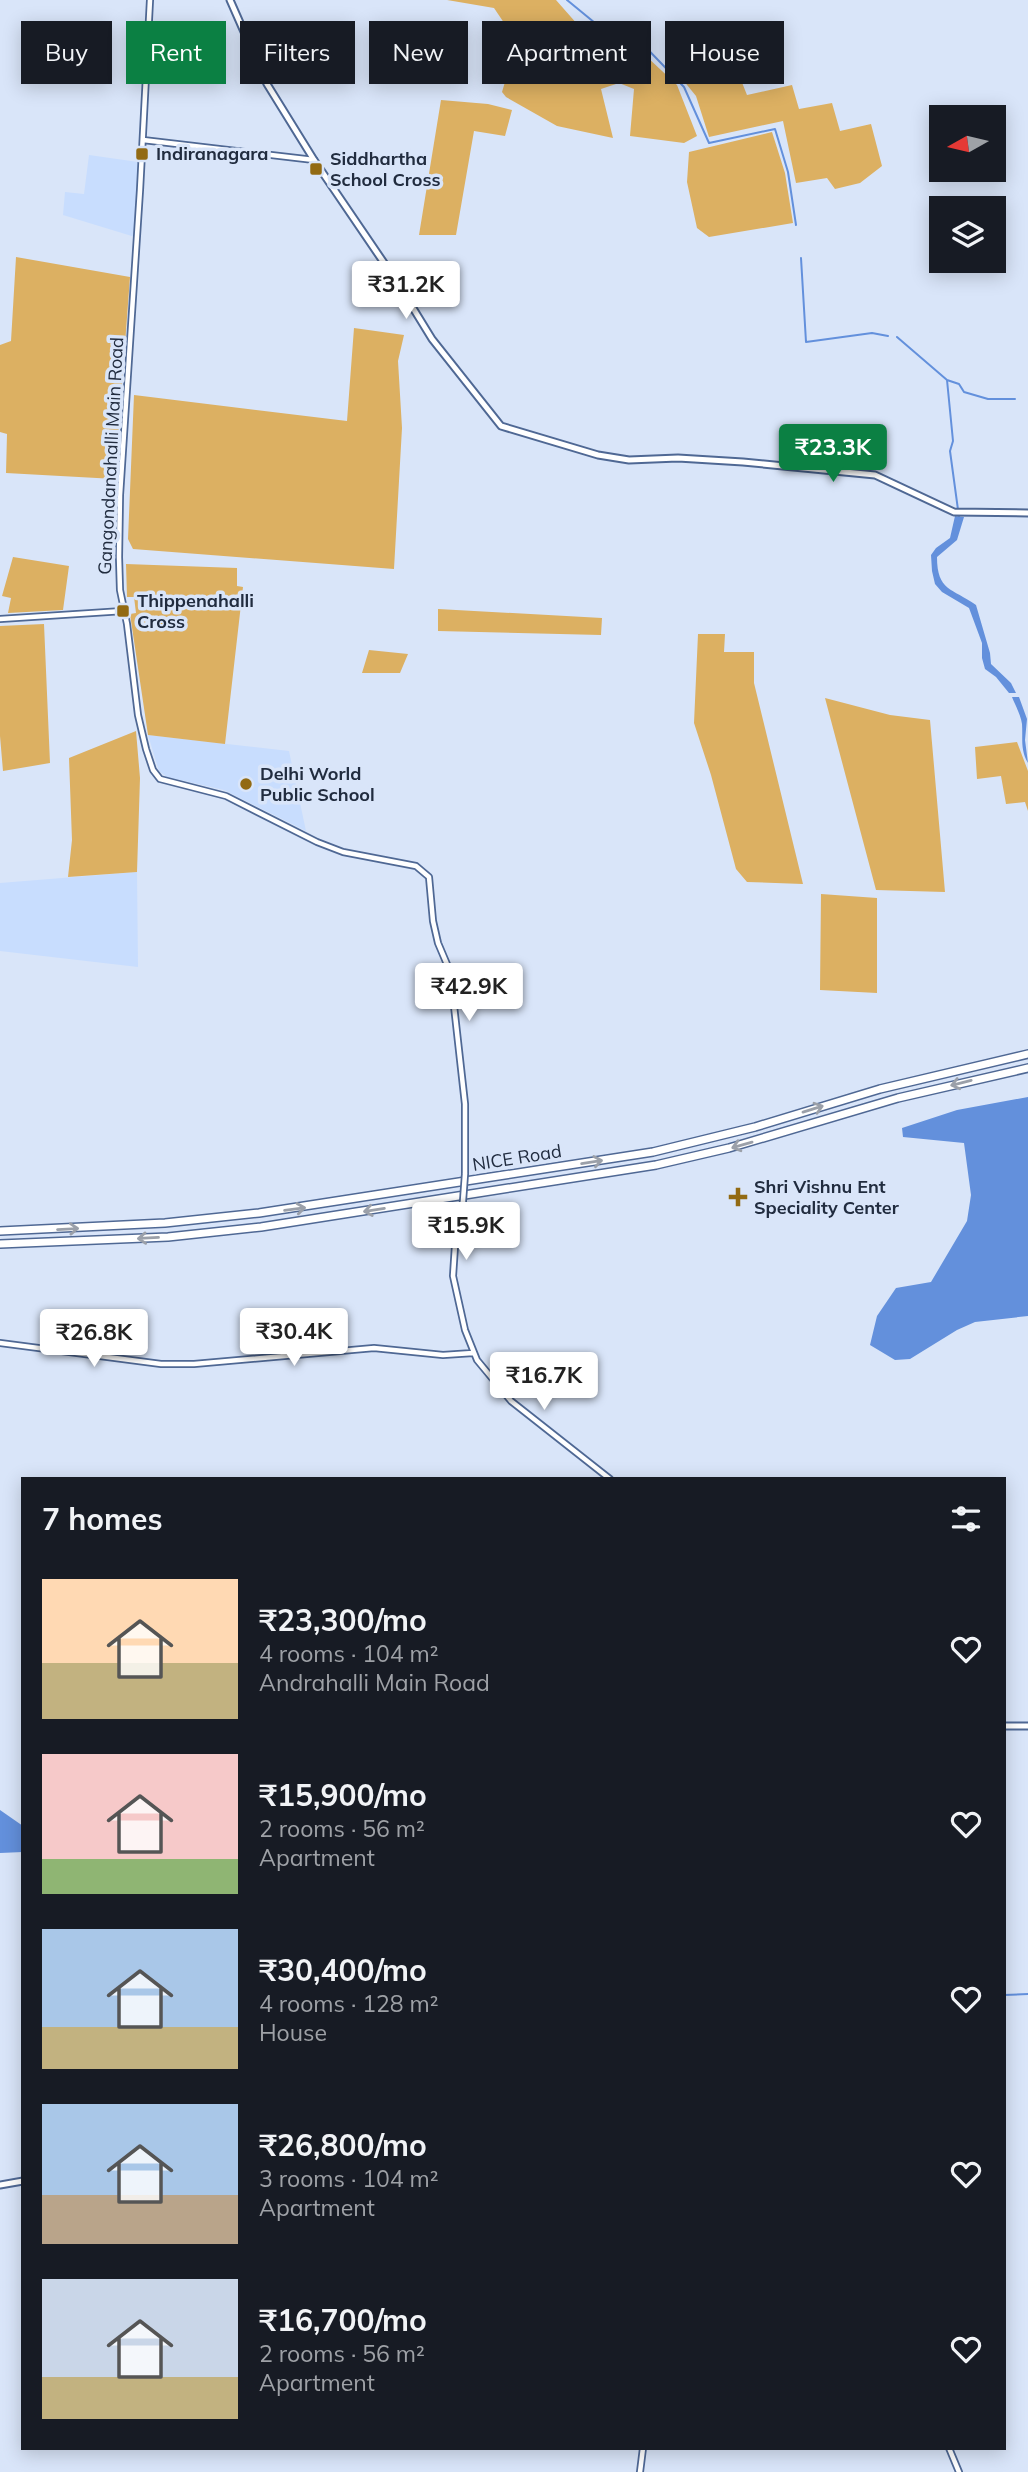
<!DOCTYPE html>
<meta charset="utf-8">
<style>
:root{--surface:#171b24;--page:#242831;--text:#f1f3f6;--muted:#9ea1a6;--accent:#0b8043}
body{margin:0;font-family:Mulish,sans-serif;background:var(--page);color:var(--text);height:100vh;display:flex;flex-direction:column;font-size:26px;white-space:nowrap}
*{box-sizing:border-box;margin:0}
p{font-size:23px;color:var(--muted)}
.icon{flex:none;width:38px;height:38px;fill:none;stroke:currentColor;stroke-width:2;stroke-linecap:round;stroke-linejoin:round}
.map{position:relative;flex:1;overflow:hidden}
.panel{position:absolute;left:21px;top:1477px;width:985px;height:973px;display:flex;flex-direction:column;background:var(--surface);border-radius:0px;box-shadow:0 4px 18px #0003}
.panel>*{flex:none}
.guide{position:absolute;left:21px;top:21px;width:987px;height:63px;display:flex;gap:14px}
.needle{width:46px;rotate:262deg}
.controls{position:absolute;left:929px;top:105px;display:grid;gap:14px}
.controls a{display:grid;place-items:center;width:77px;height:77px;border-radius:0px;background:var(--surface);box-shadow:0 4px 18px #0003;font-size:35px}
.price{position:absolute;translate:-50% -60px;padding:0 16px;border-radius:7px;background:#fff;color:#222;font-size:23px;line-height:46px;filter:drop-shadow(0 2px 4px #0008)}
.price::after{content:'';position:absolute;left:50%;top:42px;width:21px;height:16px;margin-left:-10px;background:inherit;clip-path:polygon(0 0,100% 0,50% 100%)}
.price.active{background:var(--accent);color:#fff}
ul{padding:0;list-style:none}
li{display:flex;align-items:center;gap:21px;height:175px;padding:0 21px}
li span{display:grid;place-items:center;flex:none;width:196px;height:140px;border-radius:0px;color:#555}
li>.icon{margin-inline-start:auto}
span .icon{width:84px;height:84px;fill:#fffc;stroke-width:1}
li b{font-size:30px}
h2{display:flex;justify-content:space-between;align-items:center;height:84px;padding:0 21px;font-size:30px}
.tag{padding:0 24px;border-radius:0px;background:var(--surface);box-shadow:0 4px 18px #0003;font-size:24px;line-height:63px}
.tag.active{background:var(--accent);color:#fff}
.map>svg:first-child{display:block}
.built{fill:#c8ddfe}
.green{fill:#dcb062}
.water{fill:#6390dc}
.lines{fill:none;stroke-linecap:round;stroke-linejoin:round}
.stream{stroke:#6390dc;stroke-width:2}
.tertiary-casing{stroke:#4f6894;stroke-width:8}
.secondary-casing{stroke:#4f6894;stroke-width:9}
.motorway-casing{stroke:#4f6894;stroke-width:10}
.tertiary{stroke:#fff;stroke-width:4.5}
.secondary{stroke:#fff;stroke-width:5}
.motorway{stroke:#fff;stroke-width:7}
.tertiary-bridge-casing{stroke:#4f6894;stroke-width:8;stroke-linecap:butt}
.tertiary-bridge{stroke:#fff;stroke-width:4.5}
.oneway{stroke:#9ba0a9}
.poi-dot{fill:#926a13;stroke:#d9e5f9;stroke-width:2.5}
.labels{text-anchor:middle;stroke-width:7;stroke-linejoin:round;paint-order:stroke}
.poi-label{font-size:18px;font-weight:bold;fill:#212c3f;stroke:#d9e5f9;text-anchor:start}
.street-label{font-size:18px;fill:#212c3f;stroke:#d9e5f9}
</style>
<div class="map">
<svg width="1028" height="2472" viewBox="0 0 1028 2472">
<rect width="100%" height="100%" fill="#d9e5f9"/>
<path class="built" d="M89 155 138 162 135 237 63 215 65 192 84 194Z
M148 735 289 751 306 831 224 790 167 777 159 771Z
M137 872 138 967 0 951V883Z"/>
<path class="green" d="M447 0H556L578 25 597 41H630L677 85 697 136 684 143 630 136 634 89 619 83 601 89 613 138 557 126 506 97 502 92 517 42 494 8Z
M725 40 747 95 792 85 799 109 832 103 840 131 871 124 882 166 860 183 835 189 827 178 796 183 783 121 709 137 696 96 670 64Z
M441 100 488 104 512 110 505 136 474 131 456 235H419Z
M772 132 785 173 793 223 709 237 697 228 687 182 689 152Z
M16 257 130 277 115 479 6 473 7 434 0 432V345L11 341Z
M354 328 404 335 398 361 402 428 394 569 133 549 128 539 134 395 347 421Z
M13 557 69 566 63 610 8 613 11 598 2 596Z
M126 564 237 568V586L243 587 225 744 148 735 130 614 136 613 134 597H127Z
M438 609 602 618 601 635 438 631Z
M44 624 50 763 3 771 0 736V626Z
M698 634H725L724 652H754V683L803 884 747 882 736 869 711 775 694 723Z
M369 650 408 654 400 673H362Z
M825 698 890 715 930 720 945 892 876 890Z
M136 731 140 778 137 872 68 877 72 840 69 758Z
M1017 742 1028 771V811L1025 802 1006 804 1001 776 977 779 975 747Z
M821 894 877 898V993L820 990Z"/>
<path class="water" d="M955 516 964 517 957 540 937 557C937 591 952 588 976 605L990 653 991 664 1011 683 1016 693H1009L996 677 985 669 982 658V643L969 608 942 592 935 584 932 571 931 555 936 548 950 538Z
M1012 697H1019L1027 719 1025 740 1028 763C1020 749 1023 739 1022 724 1021 715 1015 705 1012 697Z
M1028 1097V1316L975 1322 957 1330 910 1359 895 1360 870 1345 877 1316 896 1288 931 1282 967 1221 971 1195 964 1143 903 1137 902 1128 957 1110Z
M0 1810 23 1826V1852L0 1853Z"/>
<g class="lines">
<path class="stream" d="M567 0 606 32 628 37 633 34 684 87 709 143 775 129 788 172 796 225
M801 258 806 342 872 333 888 336
M897 337 947 380 959 384 964 392 988 399H1015
M947 380 953 441 950 451 959 517
M1004 1995 1028 1994"/>
<g class="tertiary-casing">
<path id="tertiary" d="M150 0 140 190 120 495 119 557 120 590 127 624 138 715 146 749 153 770 160 779 226 796 317 842 343 852 416 866 429 877 433 921 438 943 449 969 452 988 465 1104V1174
M143 140 314 160
M0 619 123 611
M463 1201 456 1231 453 1276 465 1330 477 1360 511 1401 610 1479
M0 1343 161 1364H194L374 1348 443 1355 473 1353
M949 2448 959 2472
M640 2472 643 2448"/>
</g>
<g class="secondary-casing">
<path id="secondary" d="M230 0 267 84 314 160 397 282 432 339 501 426 598 455 629 460 678 458 743 462 875 475 954 512 1028 513
M1004 1726H1028
M0 2185 23 2181"/>
</g>
<g class="motorway-casing">
<path id="motorway" d="M0 1231 165 1223 259 1213 653 1152 755 1127 880 1089 1028 1054
M0 1244 168 1237 261 1227 656 1165 729 1148 898 1098 1028 1068"/>
</g>
<use href="#tertiary" class="tertiary"/>
<use href="#secondary" class="secondary"/>
<use href="#motorway" class="motorway"/>
<g class="tertiary-bridge-casing">
<path id="tertiary-bridge" d="M463 1201 465 1174"/>
</g>
<use href="#tertiary-bridge" class="tertiary-bridge"/>
</g>
<defs><path id="oneway-shaft" d="M-6 0H5M1.5-3L5.5 0L1.5 3" fill="none" stroke-width="1.6" stroke-linecap="round" stroke-linejoin="round" transform="scale(1.75)"/></defs>
<g class="oneway">
<use href="#oneway-shaft" transform="translate(961 1083) rotate(166)"/>
<use href="#oneway-shaft" transform="translate(813 1109) rotate(-17)"/>
<use href="#oneway-shaft" transform="translate(742 1145) rotate(164)"/>
<use href="#oneway-shaft" transform="translate(592 1162) rotate(-9)"/>
<use href="#oneway-shaft" transform="translate(295 1209) rotate(-7)"/>
<use href="#oneway-shaft" transform="translate(374 1210) rotate(171)"/>
<use href="#oneway-shaft" transform="translate(68 1229) rotate(-3)"/>
<use href="#oneway-shaft" transform="translate(148 1238) rotate(177)"/>
</g>
<g class="poi-dot">
<rect x="135" y="147" width="14" height="14" rx="3.5"/>
<rect x="309" y="162" width="14" height="14" rx="3.5"/>
<rect x="116" y="604" width="14" height="14" rx="3.5"/>
<circle cx="246" cy="784" r="7"/>
<path d="M734.5 1186.5h7v7h7v7h-7v7h-7v-7h-7v-7h7z"/>
</g>
<g class="labels">
<g class="poi-label">
<text x="156" y="160">Indiranagara</text>
<text x="330" y="165">Siddhartha<tspan x="330" dy="21">School Cross</tspan></text>
<text x="137" y="607">Thippenahalli<tspan x="137" dy="21">Cross</tspan></text>
<text x="260" y="780">Delhi World<tspan x="260" dy="21">Public School</tspan></text>
<text x="754" y="1193">Shri Vishnu Ent<tspan x="754" dy="21">Speciality Center</tspan></text>
</g>
<g class="street-label">
<text transform="translate(111 456) rotate(-87)" y="6">Gangondanahalli Main Road</text>
<text transform="translate(517 1158) rotate(-9)" y="6">NICE Road</text>
</g>
</g>
</svg>
<div class="controls">
<a><svg class="needle" viewBox="-14 -14 28 28"><path d="M0-13l5 13h-10z" fill="#e53935"/><path d="M0 13l5-13h-10z" fill="#9ea1a6"/></svg></a>
<a><svg class="icon" aria-label="layers" viewBox="0 0 24 24"><path d="M12 4l9 5-9 5-9-5zM3 14l9 5 9-5"/></svg></a>
</div>
<b class="price" style="left:406px;top:321px">₹31.2K</b>
<b class="price active" style="left:833px;top:484px">₹23.3K</b>
<b class="price" style="left:469px;top:1023px">₹42.9K</b>
<b class="price" style="left:466px;top:1262px">₹15.9K</b>
<b class="price" style="left:294px;top:1368px">₹30.4K</b>
<b class="price" style="left:94px;top:1369px">₹26.8K</b>
<b class="price" style="left:544px;top:1412px">₹16.7K</b>
<div class="guide">
<a class="tag">Buy</a>
<a class="tag active">Rent</a>
<a class="tag">Filters</a>
<a class="tag">New</a>
<a class="tag">Apartment</a>
<a class="tag">House</a>
</div>
<section class="panel">
<h2>7 homes<svg class="icon" aria-label="filters" viewBox="0 0 24 24"><path d="M4 7h16M4 17h16"/><circle cx="9" cy="7" r="2"/><circle cx="15" cy="17" r="2"/></svg></h2>
<ul>
<li><span style="background:linear-gradient(#ffd9b3 60%,#c2b280 0)"><svg class="icon" aria-label="home" viewBox="0 0 24 24"><path d="M3 11l9-7 9 7M6 9v11h12V9"/></svg></span><div><b>₹23,300/mo</b><p>4 rooms · 104 m²</p><p>Andrahalli Main Road</p></div><svg class="icon" aria-label="heart" viewBox="0 0 24 24"><path d="M12 20l-8-8c-3-5 5-10 8-4 3-6 11-1 8 4z"/></svg></li>
<li><span style="background:linear-gradient(#f6c9c9 75%,#8fb573 0)"><svg class="icon" aria-label="home" viewBox="0 0 24 24"><path d="M3 11l9-7 9 7M6 9v11h12V9"/></svg></span><div><b>₹15,900/mo</b><p>2 rooms · 56 m²</p><p>Apartment</p></div><svg class="icon" aria-label="heart" viewBox="0 0 24 24"><path d="M12 20l-8-8c-3-5 5-10 8-4 3-6 11-1 8 4z"/></svg></li>
<li><span style="background:linear-gradient(#a9c7e8 70%,#c2b280 0)"><svg class="icon" aria-label="home" viewBox="0 0 24 24"><path d="M3 11l9-7 9 7M6 9v11h12V9"/></svg></span><div><b>₹30,400/mo</b><p>4 rooms · 128 m²</p><p>House</p></div><svg class="icon" aria-label="heart" viewBox="0 0 24 24"><path d="M12 20l-8-8c-3-5 5-10 8-4 3-6 11-1 8 4z"/></svg></li>
<li><span style="background:linear-gradient(#a9c7e8 65%,#b9a48a 0)"><svg class="icon" aria-label="home" viewBox="0 0 24 24"><path d="M3 11l9-7 9 7M6 9v11h12V9"/></svg></span><div><b>₹26,800/mo</b><p>3 rooms · 104 m²</p><p>Apartment</p></div><svg class="icon" aria-label="heart" viewBox="0 0 24 24"><path d="M12 20l-8-8c-3-5 5-10 8-4 3-6 11-1 8 4z"/></svg></li>
<li><span style="background:linear-gradient(#c9d6e8 70%,#c2b280 0)"><svg class="icon" aria-label="home" viewBox="0 0 24 24"><path d="M3 11l9-7 9 7M6 9v11h12V9"/></svg></span><div><b>₹16,700/mo</b><p>2 rooms · 56 m²</p><p>Apartment</p></div><svg class="icon" aria-label="heart" viewBox="0 0 24 24"><path d="M12 20l-8-8c-3-5 5-10 8-4 3-6 11-1 8 4z"/></svg></li>
</ul>
</section>
</div>
